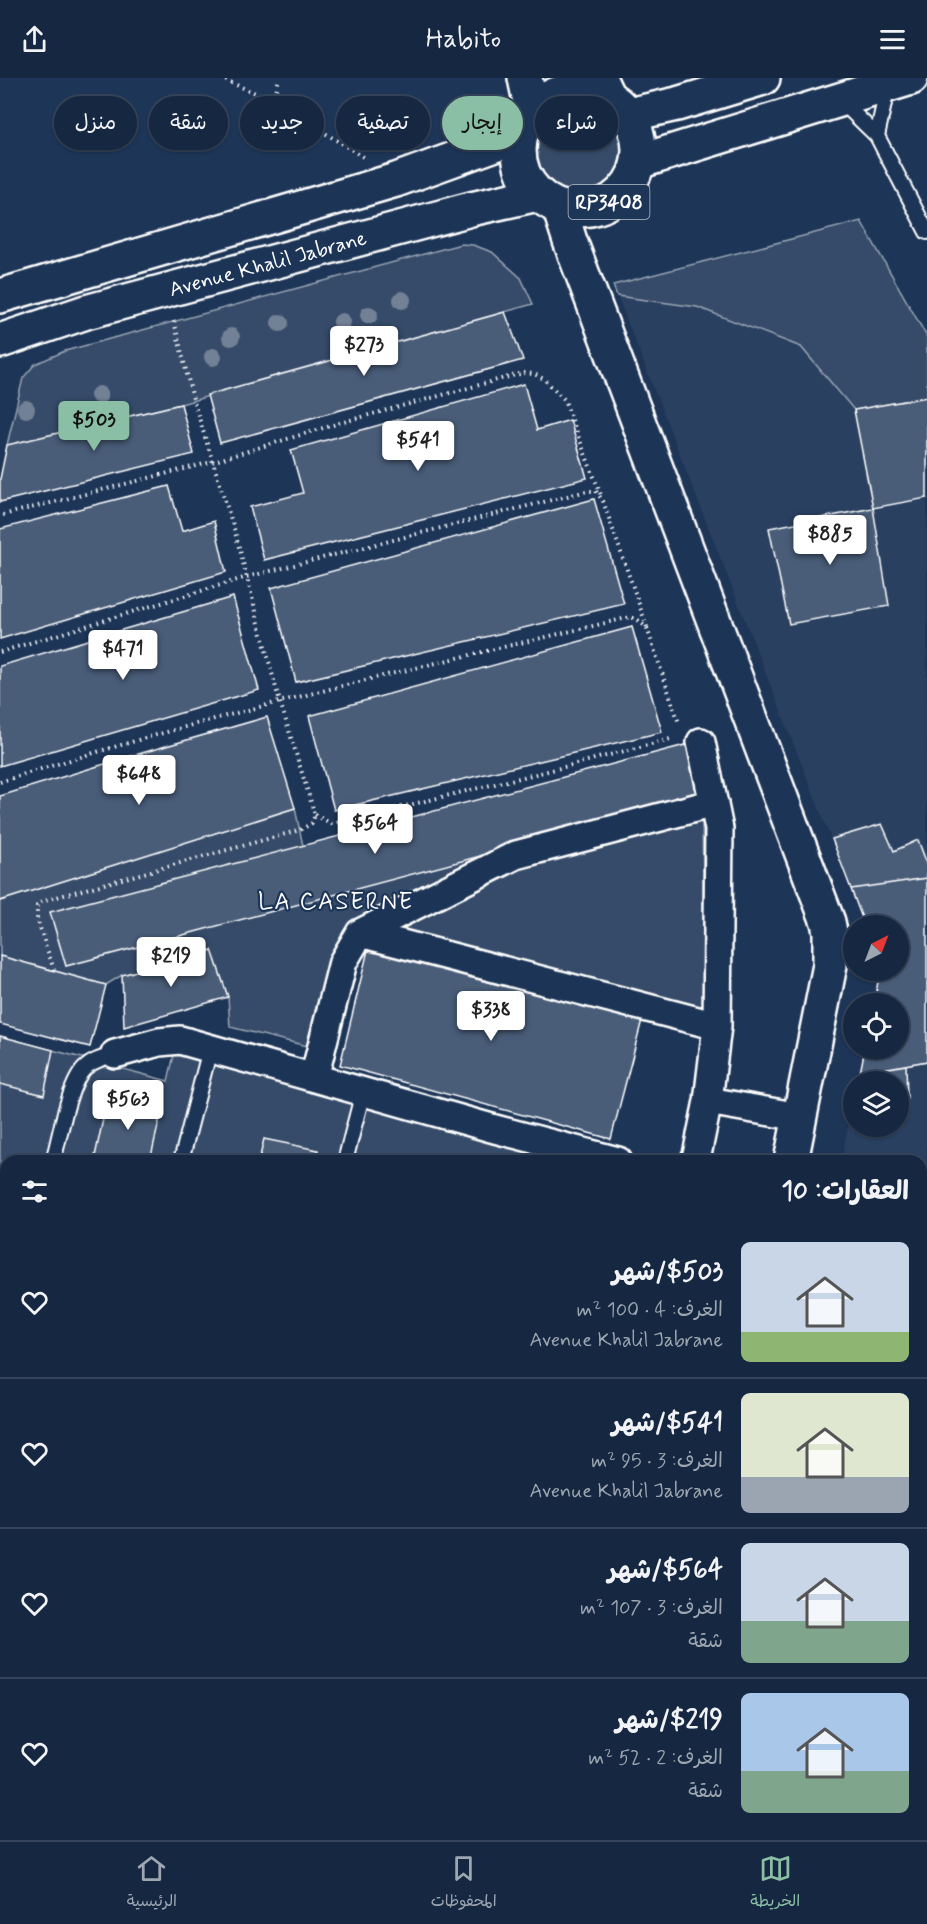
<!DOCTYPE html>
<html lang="ar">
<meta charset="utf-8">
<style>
:root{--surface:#162841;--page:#1f3048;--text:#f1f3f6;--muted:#9ea6b1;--line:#35445a;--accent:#8abfa5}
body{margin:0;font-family:Mynerve,"Playpen Sans Arabic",sans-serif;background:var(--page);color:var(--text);direction:rtl;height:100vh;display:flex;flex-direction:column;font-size:22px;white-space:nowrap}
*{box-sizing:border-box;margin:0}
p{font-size:20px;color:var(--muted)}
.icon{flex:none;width:33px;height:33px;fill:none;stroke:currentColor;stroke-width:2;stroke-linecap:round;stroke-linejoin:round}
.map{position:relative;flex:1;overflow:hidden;direction:ltr}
.panel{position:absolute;left:0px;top:1077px;width:927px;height:686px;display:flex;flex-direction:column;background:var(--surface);border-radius:18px 18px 0 0;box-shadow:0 2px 4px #0004,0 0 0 2px var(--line);direction:rtl}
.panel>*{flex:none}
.banner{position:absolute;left:18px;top:18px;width:600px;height:54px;direction:rtl;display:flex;gap:12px}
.needle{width:39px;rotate:42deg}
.controls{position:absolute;left:843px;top:837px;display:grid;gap:12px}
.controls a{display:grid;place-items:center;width:66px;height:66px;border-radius:50%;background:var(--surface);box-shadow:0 2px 4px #0004,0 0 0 2px var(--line);font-size:30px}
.price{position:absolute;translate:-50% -51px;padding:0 14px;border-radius:6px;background:#fff;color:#222;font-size:20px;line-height:39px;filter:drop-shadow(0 2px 3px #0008)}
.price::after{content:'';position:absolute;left:50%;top:36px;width:18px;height:14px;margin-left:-9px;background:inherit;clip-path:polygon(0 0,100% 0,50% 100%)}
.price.on{background:var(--accent);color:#111}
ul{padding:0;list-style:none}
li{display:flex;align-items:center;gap:18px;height:150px;padding:0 18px}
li+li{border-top:2px solid var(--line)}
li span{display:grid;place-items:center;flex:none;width:168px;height:120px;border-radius:9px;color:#555}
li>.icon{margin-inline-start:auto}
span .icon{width:72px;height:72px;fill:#fffc;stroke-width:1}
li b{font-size:26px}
h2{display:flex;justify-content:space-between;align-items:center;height:72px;padding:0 18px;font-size:26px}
.pill{padding:0 21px;border-radius:27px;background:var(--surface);box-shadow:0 2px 4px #0004,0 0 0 2px var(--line);font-size:21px;line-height:54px}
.pill.on{background:var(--accent);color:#111}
header{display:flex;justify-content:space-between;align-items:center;height:78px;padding:0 18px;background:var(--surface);font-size:27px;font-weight:600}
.dock{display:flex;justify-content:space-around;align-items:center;height:84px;border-top:2px solid var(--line);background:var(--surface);font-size:16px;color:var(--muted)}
.dock a{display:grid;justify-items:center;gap:3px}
.dock .on{color:var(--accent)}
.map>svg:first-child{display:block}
.built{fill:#2a4161}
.green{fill:#364b69;stroke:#9aa5b4;stroke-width:1.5}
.building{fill:#4a5d79;stroke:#fff;stroke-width:1.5}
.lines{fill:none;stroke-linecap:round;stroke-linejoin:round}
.lane-casing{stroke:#fff;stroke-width:18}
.street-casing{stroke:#fff;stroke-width:32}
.secondary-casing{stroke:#fff;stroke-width:38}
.primary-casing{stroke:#fff;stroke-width:38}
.path{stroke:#fff;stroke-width:4;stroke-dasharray:1.5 4.5;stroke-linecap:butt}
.lane{stroke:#1d3557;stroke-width:14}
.street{stroke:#1d3557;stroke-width:27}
.secondary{stroke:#1d3557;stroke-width:33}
.primary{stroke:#1d3557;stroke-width:33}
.tree{fill:#738196}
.labels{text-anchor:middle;stroke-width:4.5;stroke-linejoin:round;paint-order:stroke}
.shield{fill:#1d3557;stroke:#bbc2cd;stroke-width:1.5}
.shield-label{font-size:20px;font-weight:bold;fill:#fff}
.street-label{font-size:21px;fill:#fff;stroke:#1d3557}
.quarter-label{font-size:24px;letter-spacing:1.5px;fill:#fff;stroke:#1d3557}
</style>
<header><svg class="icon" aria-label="menu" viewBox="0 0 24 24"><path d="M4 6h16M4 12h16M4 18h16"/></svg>Habito<svg class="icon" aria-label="share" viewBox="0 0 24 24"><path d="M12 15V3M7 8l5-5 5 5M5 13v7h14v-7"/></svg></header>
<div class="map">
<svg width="927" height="1762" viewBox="0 0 927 1762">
<rect width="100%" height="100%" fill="#1d3557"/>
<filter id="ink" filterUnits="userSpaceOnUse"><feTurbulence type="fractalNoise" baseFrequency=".0167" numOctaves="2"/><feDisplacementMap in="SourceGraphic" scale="12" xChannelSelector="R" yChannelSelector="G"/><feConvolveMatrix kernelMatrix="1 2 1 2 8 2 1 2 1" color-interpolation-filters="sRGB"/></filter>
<g filter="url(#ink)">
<path class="built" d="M861 143 927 259V1762H857L856 1757 921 1756V1083H841L853 1025 854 1048H898V1004L858 1003 865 971 898 970V926L874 925 880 894 898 892V848L865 847 613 207Z"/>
<path class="green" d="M580 18C587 20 595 22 602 25 623 35 636 59 632 81 630 89 627 100 620 105 615 110 610 117 603 119 555 138 507 92 532 45 536 36 544 26 553 22 561 19 572 19 580 18Z
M861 143 927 259V319L854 332 801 269 697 229 617 218 613 207Z
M461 166 473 167 492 174 521 200 533 226 181 326 7 367 23 300 35 286 65 273Z
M295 730 303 768 494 774 351 843 333 874 307 968 230 949 228 919 212 873 122 897 106 907 0 878V823Z
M702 740 705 933 392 849 526 785Z
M0 958 168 1003 175 973 584 1083H6V1444L0 1443Z
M927 1170V1264L921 1249V1171Z
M0 1472 6 1473V1756L339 1757V1762H0Z
M487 1757H647V1762H551Z"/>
<path class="building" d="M505 234 523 282 220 365 207 317Z
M524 306 537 352 570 342 587 400 264 482 250 429 303 415 291 372Z
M927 319V420L873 430 854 332Z
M181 326 194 376 0 424V401L7 367Z
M169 408 182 453 214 443 226 494 0 561V451Z
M594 421 624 526 296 604 271 510Z
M873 430 889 528 789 546 769 450Z
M233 519 259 612 0 688V588Z
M632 549 662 654 334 732 309 638Z
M267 639 295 730 0 823V718L121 681Z
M689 666 702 719 66 888 50 834Z
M882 746 894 773 918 762 927 786V800L851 811 832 761Z
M927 800V983L860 995 865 970H898V926H874L880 892H898V848H865L851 811Z
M369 868 642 942 611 1061 340 987Z
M212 872 228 919 124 949 122 897Z
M0 878 106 907 90 969 0 946Z
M0 958 53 972 44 1017 0 1006Z
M906 987 907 1020 898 1023V1004H858L860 995Z
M108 1018 162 1030 150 1083H94Z
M264 1061 318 1072 316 1083H259Z
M682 1756H787V1762H730Z"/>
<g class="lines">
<g class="lane-casing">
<path id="lane" d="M842 24 877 58 927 154
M877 58 888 7
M53 1083C60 1059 68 1006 85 990 93 982 105 980 115 976
M181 1083 210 971
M345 1083 363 1014
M921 1418 927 1415
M921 1459 927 1456"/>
</g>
<g class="street-casing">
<path id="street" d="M360 855 717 948
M115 976 159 964 180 962 495 1051 618 1083
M314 1000 343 884 360 855 516 777 714 725
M708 1023 800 1039
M694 1083 697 1077 708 1023 717 948 719 751 701 664"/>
</g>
<g class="secondary-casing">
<path id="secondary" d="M525 0 532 33
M599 0 608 19
M559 129 570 163 828 844 830 854V887L791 1083
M856 1756 857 1762"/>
</g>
<g class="primary-casing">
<g id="primary">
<circle cx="579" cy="72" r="60"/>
<path d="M628 37 677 26 763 0"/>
<path d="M638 84 911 0"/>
<path d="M0 218 396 102 520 57"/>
<path id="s1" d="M0 263 86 234 471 131 538 116"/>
</g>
</g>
<path class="path" d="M220 0 274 23 363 79
M274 23 279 0
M3 437 212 384 336 346 523 295 534 296 544 301 564 321 601 417
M0 574 247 499 587 413H596L603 423 647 549
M0 704C207 637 419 589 631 539L638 542 647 550 679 645
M315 737 332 746 568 688 674 660
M54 892 37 841V828L42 823 300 752 312 745 315 737 277 614 235 454 193 321 174 243
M921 1109 927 1105
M0 1454 6 1455"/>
<use href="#lane" class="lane"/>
<use href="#street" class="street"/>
<use href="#secondary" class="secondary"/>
<use href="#primary" class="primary"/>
</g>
<g class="tree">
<circle cx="402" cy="222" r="9"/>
<circle cx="369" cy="237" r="9"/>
<circle cx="342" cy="244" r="9"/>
<circle cx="280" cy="245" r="9"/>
<circle cx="231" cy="259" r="9"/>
<circle cx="213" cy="279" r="9"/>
<circle cx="99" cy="317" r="9"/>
<circle cx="26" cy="331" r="9"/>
</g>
</g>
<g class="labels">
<rect class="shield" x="568.5" y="107" width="81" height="34" rx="4.5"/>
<g class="shield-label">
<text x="609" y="131">RP3408</text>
</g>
<g class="street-label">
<text dy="7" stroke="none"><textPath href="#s1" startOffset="279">Avenue Khalil Jabrane</textPath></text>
</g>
<g class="quarter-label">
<text x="336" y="831">LA CASERNE</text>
</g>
</g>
</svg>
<div class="controls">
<a><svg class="needle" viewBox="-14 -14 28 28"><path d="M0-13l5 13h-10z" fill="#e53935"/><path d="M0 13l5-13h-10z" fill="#9ea6b1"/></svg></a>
<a><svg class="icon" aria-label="locate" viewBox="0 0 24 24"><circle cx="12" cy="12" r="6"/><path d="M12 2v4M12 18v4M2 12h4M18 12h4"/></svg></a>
<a><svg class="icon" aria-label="layers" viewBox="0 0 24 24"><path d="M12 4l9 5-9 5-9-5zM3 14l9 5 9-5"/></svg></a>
</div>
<b class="price" style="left:364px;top:299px">$273</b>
<b class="price on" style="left:94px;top:374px">$503</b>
<b class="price" style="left:418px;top:394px">$541</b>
<b class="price" style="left:830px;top:488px">$885</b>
<b class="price" style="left:123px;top:603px">$471</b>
<b class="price" style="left:139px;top:728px">$648</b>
<b class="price" style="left:375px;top:777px">$564</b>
<b class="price" style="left:171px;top:910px">$219</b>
<b class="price" style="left:491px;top:964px">$338</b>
<b class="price" style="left:128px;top:1053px">$563</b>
<div class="banner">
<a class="pill">شراء</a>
<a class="pill on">إيجار</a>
<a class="pill">تصفية</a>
<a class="pill">جديد</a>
<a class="pill">شقة</a>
<a class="pill">منزل</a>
</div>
<section class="panel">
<h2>العقارات: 10<svg class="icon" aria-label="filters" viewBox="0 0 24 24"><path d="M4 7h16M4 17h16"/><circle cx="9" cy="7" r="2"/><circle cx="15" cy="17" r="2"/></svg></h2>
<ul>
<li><span style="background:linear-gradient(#c9d6e8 75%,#8fb573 0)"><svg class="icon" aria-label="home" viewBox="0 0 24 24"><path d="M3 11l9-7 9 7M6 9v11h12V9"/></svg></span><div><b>$503/شهر</b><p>الغرف: 4 · 100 m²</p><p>Avenue Khalil Jabrane</p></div><svg class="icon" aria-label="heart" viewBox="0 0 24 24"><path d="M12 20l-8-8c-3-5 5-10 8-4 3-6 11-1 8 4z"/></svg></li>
<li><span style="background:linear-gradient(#dfe7d0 70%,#9aa5b1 0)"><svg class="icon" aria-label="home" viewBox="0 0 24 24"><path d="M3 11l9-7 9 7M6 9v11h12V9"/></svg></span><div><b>$541/شهر</b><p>الغرف: 3 · 95 m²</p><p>Avenue Khalil Jabrane</p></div><svg class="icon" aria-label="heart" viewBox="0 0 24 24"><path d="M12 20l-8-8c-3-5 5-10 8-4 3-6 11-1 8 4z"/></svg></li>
<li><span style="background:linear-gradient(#c9d6e8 65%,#7fa58c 0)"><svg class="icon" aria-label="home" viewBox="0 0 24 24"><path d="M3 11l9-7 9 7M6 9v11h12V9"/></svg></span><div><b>$564/شهر</b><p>الغرف: 3 · 107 m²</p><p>شقة</p></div><svg class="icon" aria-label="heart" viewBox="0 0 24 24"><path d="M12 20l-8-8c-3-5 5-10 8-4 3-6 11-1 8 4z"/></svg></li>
<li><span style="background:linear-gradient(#a9c7e8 65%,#7fa58c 0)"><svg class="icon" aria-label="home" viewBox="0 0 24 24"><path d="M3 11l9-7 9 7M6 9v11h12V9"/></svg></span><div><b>$219/شهر</b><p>الغرف: 2 · 52 m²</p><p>شقة</p></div><svg class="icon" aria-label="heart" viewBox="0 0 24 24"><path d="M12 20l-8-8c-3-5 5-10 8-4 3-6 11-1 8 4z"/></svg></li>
</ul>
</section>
</div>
<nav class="dock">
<a class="on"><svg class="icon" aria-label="map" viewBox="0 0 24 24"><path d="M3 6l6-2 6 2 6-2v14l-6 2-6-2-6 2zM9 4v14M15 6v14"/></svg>الخريطة</a>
<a><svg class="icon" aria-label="saved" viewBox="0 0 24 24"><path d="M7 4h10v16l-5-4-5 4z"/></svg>المحفوظات</a>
<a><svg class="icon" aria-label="home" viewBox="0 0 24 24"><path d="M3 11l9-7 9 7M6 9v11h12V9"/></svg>الرئيسية</a>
</nav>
